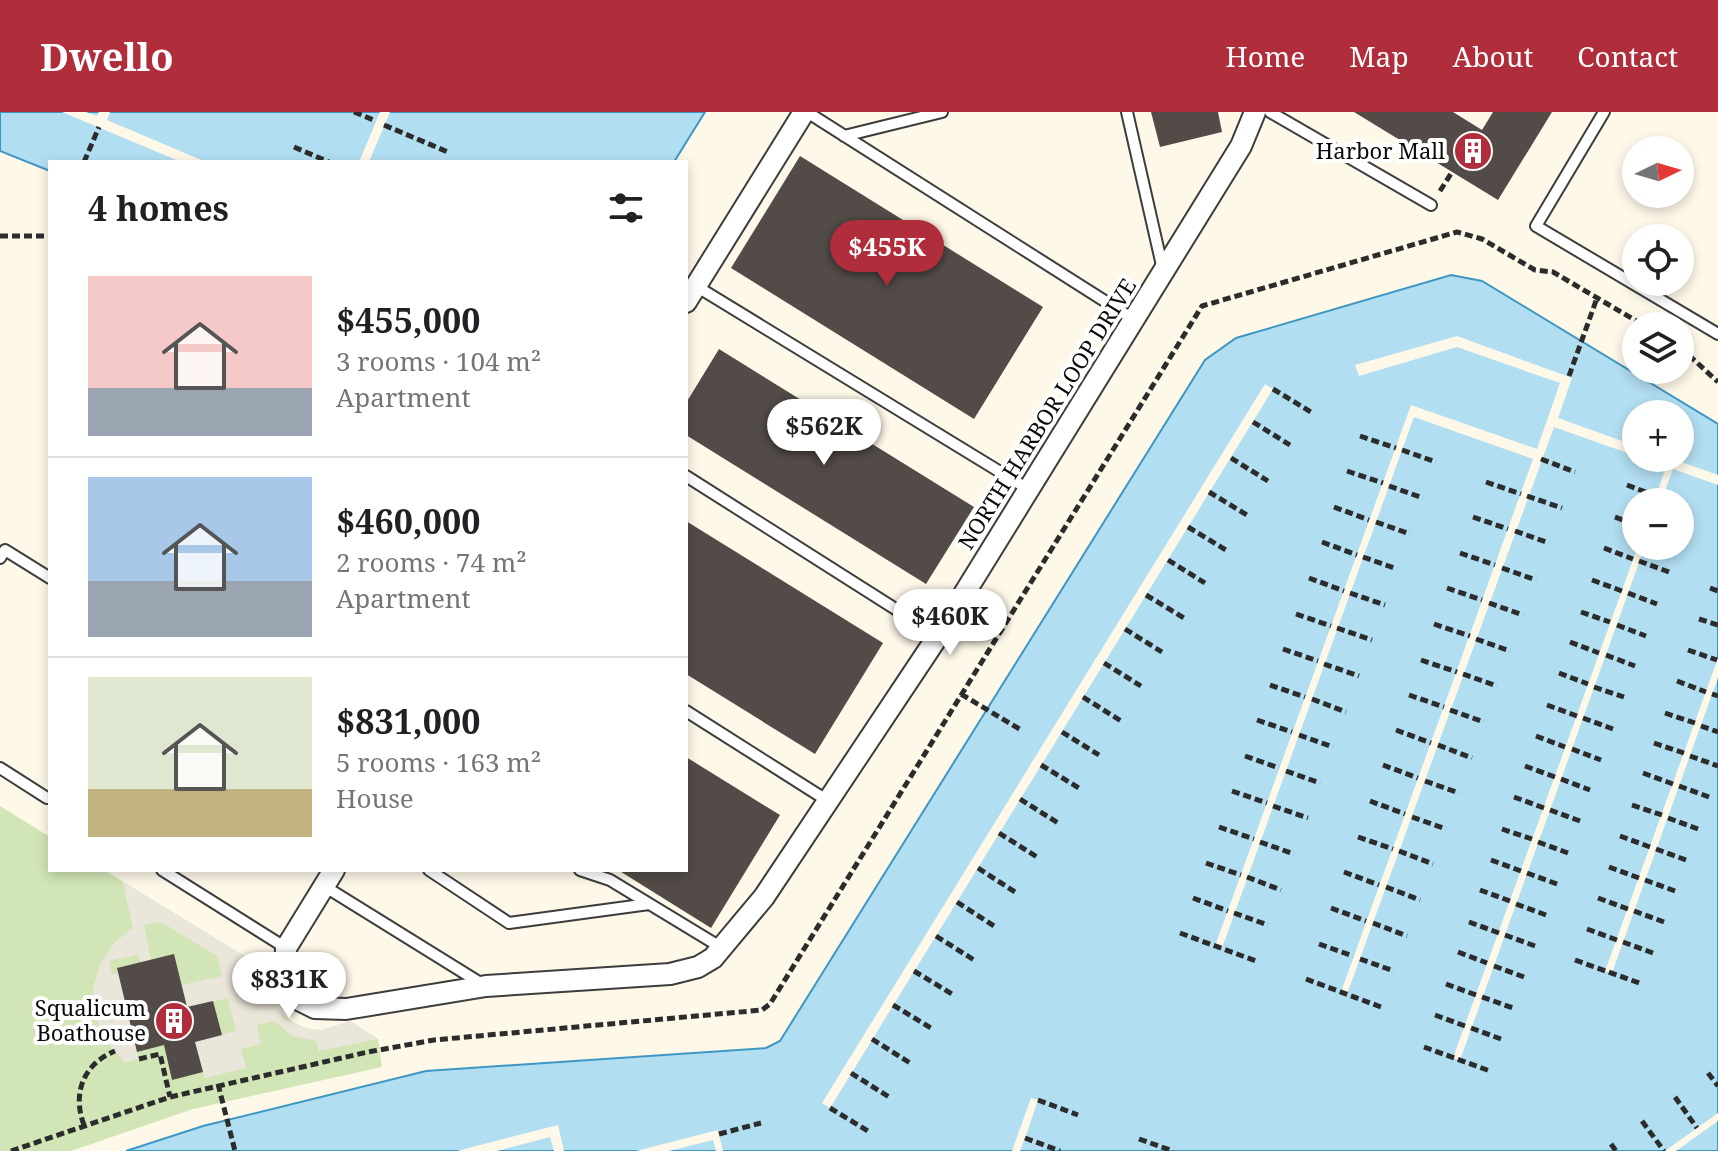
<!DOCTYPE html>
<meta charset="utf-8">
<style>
:root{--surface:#fff;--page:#f2f2f2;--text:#202124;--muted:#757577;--line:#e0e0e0;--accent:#b02d3c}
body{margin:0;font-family:"Noto Serif",serif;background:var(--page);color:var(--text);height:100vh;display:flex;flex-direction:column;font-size:30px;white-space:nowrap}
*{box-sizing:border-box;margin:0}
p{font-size:26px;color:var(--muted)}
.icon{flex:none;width:44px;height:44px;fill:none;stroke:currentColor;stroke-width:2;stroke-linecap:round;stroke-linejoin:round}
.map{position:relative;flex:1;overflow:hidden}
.details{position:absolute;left:48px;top:48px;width:640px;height:712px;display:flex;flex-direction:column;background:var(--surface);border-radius:0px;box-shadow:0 4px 12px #0003}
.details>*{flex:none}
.needle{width:52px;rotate:85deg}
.controls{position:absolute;left:1622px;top:24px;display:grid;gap:16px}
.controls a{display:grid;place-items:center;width:72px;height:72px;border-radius:50%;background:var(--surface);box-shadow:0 4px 12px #0003;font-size:40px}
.price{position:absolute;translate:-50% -68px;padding:0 18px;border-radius:28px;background:#fff;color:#222;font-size:26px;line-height:52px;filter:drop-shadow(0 2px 4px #0008)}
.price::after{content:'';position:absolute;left:50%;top:48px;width:24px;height:18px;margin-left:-12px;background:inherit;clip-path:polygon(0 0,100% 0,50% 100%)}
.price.selected{background:var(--accent);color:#fff}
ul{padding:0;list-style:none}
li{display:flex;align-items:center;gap:24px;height:200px;padding:0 40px}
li+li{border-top:2px solid var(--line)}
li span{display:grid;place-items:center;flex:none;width:224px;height:160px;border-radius:0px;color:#555}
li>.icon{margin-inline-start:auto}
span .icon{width:96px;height:96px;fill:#fffc;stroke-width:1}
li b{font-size:34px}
h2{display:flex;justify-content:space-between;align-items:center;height:96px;padding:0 40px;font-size:34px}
header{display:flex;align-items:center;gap:48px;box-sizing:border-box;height:112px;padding:0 40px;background:var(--accent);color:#fff}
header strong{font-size:38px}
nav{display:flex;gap:44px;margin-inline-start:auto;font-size:28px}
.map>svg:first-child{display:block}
.green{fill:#d1e5b6}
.plaza{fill:#ebe6da}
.water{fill:#b2def1;stroke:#3e97c3;stroke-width:2;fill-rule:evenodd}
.pier{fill:#fef8e9}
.building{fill:#524b48}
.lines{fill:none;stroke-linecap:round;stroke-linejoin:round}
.lane-casing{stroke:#3d3d3d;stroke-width:14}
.street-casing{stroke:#3d3d3d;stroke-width:24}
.path{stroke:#2c2c2c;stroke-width:5;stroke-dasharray:8 4;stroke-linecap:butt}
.lane{stroke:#fff;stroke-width:10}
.street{stroke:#fff;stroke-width:20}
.labels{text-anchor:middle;stroke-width:8;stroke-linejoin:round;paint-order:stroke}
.poi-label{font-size:22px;fill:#0a0a0a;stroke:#fff;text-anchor:end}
.street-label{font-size:22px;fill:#0a0a0a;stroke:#fff}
</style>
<header>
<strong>Dwello</strong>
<nav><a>Home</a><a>Map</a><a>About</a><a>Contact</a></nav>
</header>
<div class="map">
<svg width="1718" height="1039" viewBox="0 0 1718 1039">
<rect width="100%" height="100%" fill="#fef8e9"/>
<path class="green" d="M0 694 50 725V758H104L259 853C267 898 303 936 350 909L378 927 382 955 193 997 71 1039H0Z"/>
<path class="plaza" d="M122 769 259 853 269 887 287 908 303 916 321 918 350 909 378 927 319 939 316 929 292 924 274 909 257 913 261 932 241 937 246 956 205 966 195 930 236 919 228 886 187 895 182 873 222 864 217 844 161 810 144 813 151 848 141 850 138 843 109 849 112 862 118 861 139 947 125 951 105 928 95 903 93 877 100 852 115 830 133 816Z"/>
<path class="water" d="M0 0H705L674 50H50V59L0 39Z
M1451 163 1482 169 1718 312V1039H126L203 1014 426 959 766 936 780 929 1205 248 1236 226ZM1636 302H1680V346H1636ZM1636 390H1680V434H1636Z"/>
<path class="pier" d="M62 0H86L97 4 99 0H110L107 8 206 50H181Z
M380 0H390L369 50H359Z
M1457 224 1572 266 1558 306 1636 334V344L1554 315 1347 882 1341 880 1533 347 1414 305 1222 836 1215 834 1411 293 1537 337 1560 271 1457 235 1359 264 1355 253Z
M1265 272 1273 277 830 996 822 991Z
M1642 346H1670L1718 363V373L1673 357 1661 390H1654L1666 355Z
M1638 434H1645L1460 948 1453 946Z
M1718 546V566L1712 582 1612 861 1605 859Z
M1031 986 1038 988 1025 1026 1020 1039H1012Z
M1718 1001V1009L1676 1039H1665Z
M558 1013 564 1039H554L550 1025 497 1039H457Z
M718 1018 723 1039H716L713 1028 669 1039H636Z"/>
<path class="building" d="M1151 0H1218L1222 20 1160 35Z
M1354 0H1453L1482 18 1493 0H1552L1498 88Z
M800 44 1043 195 974 307 731 156Z
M719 237 974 395 926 472 686 323V291Z
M686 409 883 531 815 642 686 562Z
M686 645 780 703 711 816 618 758H686Z
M174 842 187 895 213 889 222 923 195 930 203 960 172 968 164 933 137 940 117 856Z"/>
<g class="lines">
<g class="lane-casing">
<path id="lane" d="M807 0 1133 207
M1127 0 1163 158
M1270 0 1431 93
M1604 0 1536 114 1718 222
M844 24 942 0
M696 174 1028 377
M686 364 938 524
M0 446 5 438 50 466
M686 599 828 689
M0 656 47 686
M162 758 286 836
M429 758 509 811 649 792
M580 758 610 768 722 836
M324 774 482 872"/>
</g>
<g class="street-casing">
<path id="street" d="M686 190 804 0
M334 758 286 836 285 871 297 887 315 896 346 897 486 874 670 862 698 855 713 846 764 785 938 524 1241 34 1255 0"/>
</g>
<path class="path" d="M354 0 376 9
M384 13 448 40
M294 35 329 50
M84 50 99 15
M1440 79 1452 60
M0 124H50
M1680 235 1718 270
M1569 264 1597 186
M1273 277 1311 300
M1253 310 1290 333
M1360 324 1396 336
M1402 338 1436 350
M1231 346 1268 369
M1541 347 1575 360
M1347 359 1383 371
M1486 370 1521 382
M1627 373 1656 384
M1389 374 1423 386
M1209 380 1247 403
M1527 384 1562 396
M1662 386 1673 390
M1680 393 1691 397
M1334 395 1369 408
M1473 405 1508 417
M1615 405 1636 413
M1376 410 1410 422
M1188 415 1226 438
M1515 419 1549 431
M1322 430 1357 443
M1604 436 1633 447
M1460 441 1495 453
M1363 445 1397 457
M1168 448 1205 471
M1639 449 1669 460
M1502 456 1536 468
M1309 466 1344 479
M1592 468 1622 479
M1447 476 1482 488
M1710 476 1718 479
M1350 481 1385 493
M1628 481 1657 492
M1146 483 1184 506
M1489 491 1523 503
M1581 500 1610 510
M1296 502 1331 514
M1699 507 1718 513
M1434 512 1470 524
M1617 513 1646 524
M1337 516 1372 528
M1125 517 1162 540
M1476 527 1510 539
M1570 530 1599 541
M1283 537 1318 549
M1688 538 1717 548
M1606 543 1635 554
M1421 548 1457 560
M1104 551 1141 574
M1324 552 1359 564
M1559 561 1588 572
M1463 562 1497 574
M1677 569 1706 580
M1270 573 1305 585
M1594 575 1624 585
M961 582 1021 618
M1712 582 1718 584
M1409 583 1444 595
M1083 585 1121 609
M1312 587 1346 600
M1547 593 1577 604
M1450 598 1484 610
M1665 601 1695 611
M1583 606 1613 617
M1257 608 1292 620
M1701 614 1718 620
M1396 618 1431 631
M1062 620 1099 643
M1299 623 1333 635
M1536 624 1565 635
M1654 631 1684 641
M1438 633 1472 646
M1572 637 1601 648
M1245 644 1279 656
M1690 644 1718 654
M1041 653 1079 676
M1383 653 1418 666
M1525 654 1555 665
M1286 659 1320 671
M1643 661 1673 672
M1561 667 1590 678
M1425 669 1459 681
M1679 674 1709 685
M1232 679 1267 691
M1514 685 1544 696
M1020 687 1058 711
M1370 689 1405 702
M1632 693 1662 703
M1273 694 1308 706
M1550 698 1580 709
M1412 705 1446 717
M1668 706 1698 717
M1219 715 1254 727
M1502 717 1532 727
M999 721 1037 745
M1620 724 1650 735
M1358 725 1393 737
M1260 730 1294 742
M1538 730 1568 741
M1656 737 1686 748
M1399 739 1433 752
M1491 748 1521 759
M1206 751 1241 763
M1609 755 1639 766
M978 756 1015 780
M1344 760 1379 773
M1527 761 1557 772
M1247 765 1281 778
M1645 768 1675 779
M1386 775 1420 788
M1480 778 1510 789
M1193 786 1228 799
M1598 786 1628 797
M957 790 994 814
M1516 792 1546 803
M1331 796 1366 809
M1634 799 1664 810
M1234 801 1268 813
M1469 810 1499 821
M1373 811 1407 824
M1587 817 1617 828
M1180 821 1256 849
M1505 823 1535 834
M936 824 974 848
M1623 830 1653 841
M1319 832 1353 844
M1458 840 1487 851
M1360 847 1394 859
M1575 848 1642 872
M1494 854 1524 865
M914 859 952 882
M1306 867 1381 895
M1446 872 1476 883
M1482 885 1513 896
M893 893 931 916
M1435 903 1465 914
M1471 916 1501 927
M872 927 910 951
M1424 935 1490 959
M139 947 160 942 170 985
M851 961 889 985
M1708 961 1718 974
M218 972 235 1039
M1675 985 1697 1016
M1038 988 1078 1003
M830 996 868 1019
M1642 1009 1664 1039
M84 1013C72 982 83 952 115 939
M719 1022 761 1011
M1025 1026 1060 1039
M1139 1027 1173 1039
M1611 1032 1616 1039
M11 1039 170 985 368 940 434 928 762 898 770 892 1202 194 1457 120 1482 127 1535 158 1553 160 1645 214"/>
<use href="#lane" class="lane"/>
<use href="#street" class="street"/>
</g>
<defs>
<g id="building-disc" transform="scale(2)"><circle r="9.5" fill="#b02d3c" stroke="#fff"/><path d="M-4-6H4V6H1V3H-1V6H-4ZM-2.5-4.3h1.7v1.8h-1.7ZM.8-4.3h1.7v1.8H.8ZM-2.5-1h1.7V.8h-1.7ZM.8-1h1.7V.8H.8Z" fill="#fff"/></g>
</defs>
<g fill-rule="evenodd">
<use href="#building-disc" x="1473" y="39"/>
<use href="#building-disc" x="174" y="909"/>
</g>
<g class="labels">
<g class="poi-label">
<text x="1445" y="47">Harbor Mall</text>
<text x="146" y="904">Squalicum<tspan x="146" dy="25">Boathouse</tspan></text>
</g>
<g class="street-label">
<text transform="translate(1047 302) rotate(-58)" y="8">NORTH HARBOR LOOP DRIVE</text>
</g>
</g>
</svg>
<div class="controls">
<a><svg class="needle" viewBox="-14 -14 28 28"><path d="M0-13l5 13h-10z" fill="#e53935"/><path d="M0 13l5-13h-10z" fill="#757577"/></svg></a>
<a><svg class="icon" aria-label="locate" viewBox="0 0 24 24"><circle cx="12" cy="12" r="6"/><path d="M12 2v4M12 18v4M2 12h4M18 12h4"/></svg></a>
<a><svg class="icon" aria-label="layers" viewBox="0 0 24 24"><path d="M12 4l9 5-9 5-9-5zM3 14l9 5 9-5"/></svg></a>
<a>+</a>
<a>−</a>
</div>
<b class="price selected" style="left:887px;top:176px">$455K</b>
<b class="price" style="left:824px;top:355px">$562K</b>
<b class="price" style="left:950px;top:545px">$460K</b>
<b class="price" style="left:289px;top:908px">$831K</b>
<section class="details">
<h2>4 homes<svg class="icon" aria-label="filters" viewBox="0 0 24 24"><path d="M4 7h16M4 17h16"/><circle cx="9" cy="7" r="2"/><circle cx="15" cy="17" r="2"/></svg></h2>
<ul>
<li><span style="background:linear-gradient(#f6c9c9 70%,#9aa5b1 0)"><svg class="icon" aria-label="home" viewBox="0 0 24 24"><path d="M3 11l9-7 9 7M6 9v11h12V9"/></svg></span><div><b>$455,000</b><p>3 rooms · 104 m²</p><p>Apartment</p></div></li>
<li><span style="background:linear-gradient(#a9c7e8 65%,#9aa5b1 0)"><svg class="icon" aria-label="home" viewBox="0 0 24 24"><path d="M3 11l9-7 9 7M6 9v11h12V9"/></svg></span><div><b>$460,000</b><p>2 rooms · 74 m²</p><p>Apartment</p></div></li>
<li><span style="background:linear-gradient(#dfe7d0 70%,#c2b280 0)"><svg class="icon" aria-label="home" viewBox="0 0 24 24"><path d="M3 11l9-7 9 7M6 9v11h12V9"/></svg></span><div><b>$831,000</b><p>5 rooms · 163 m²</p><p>House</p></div></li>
</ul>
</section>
</div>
